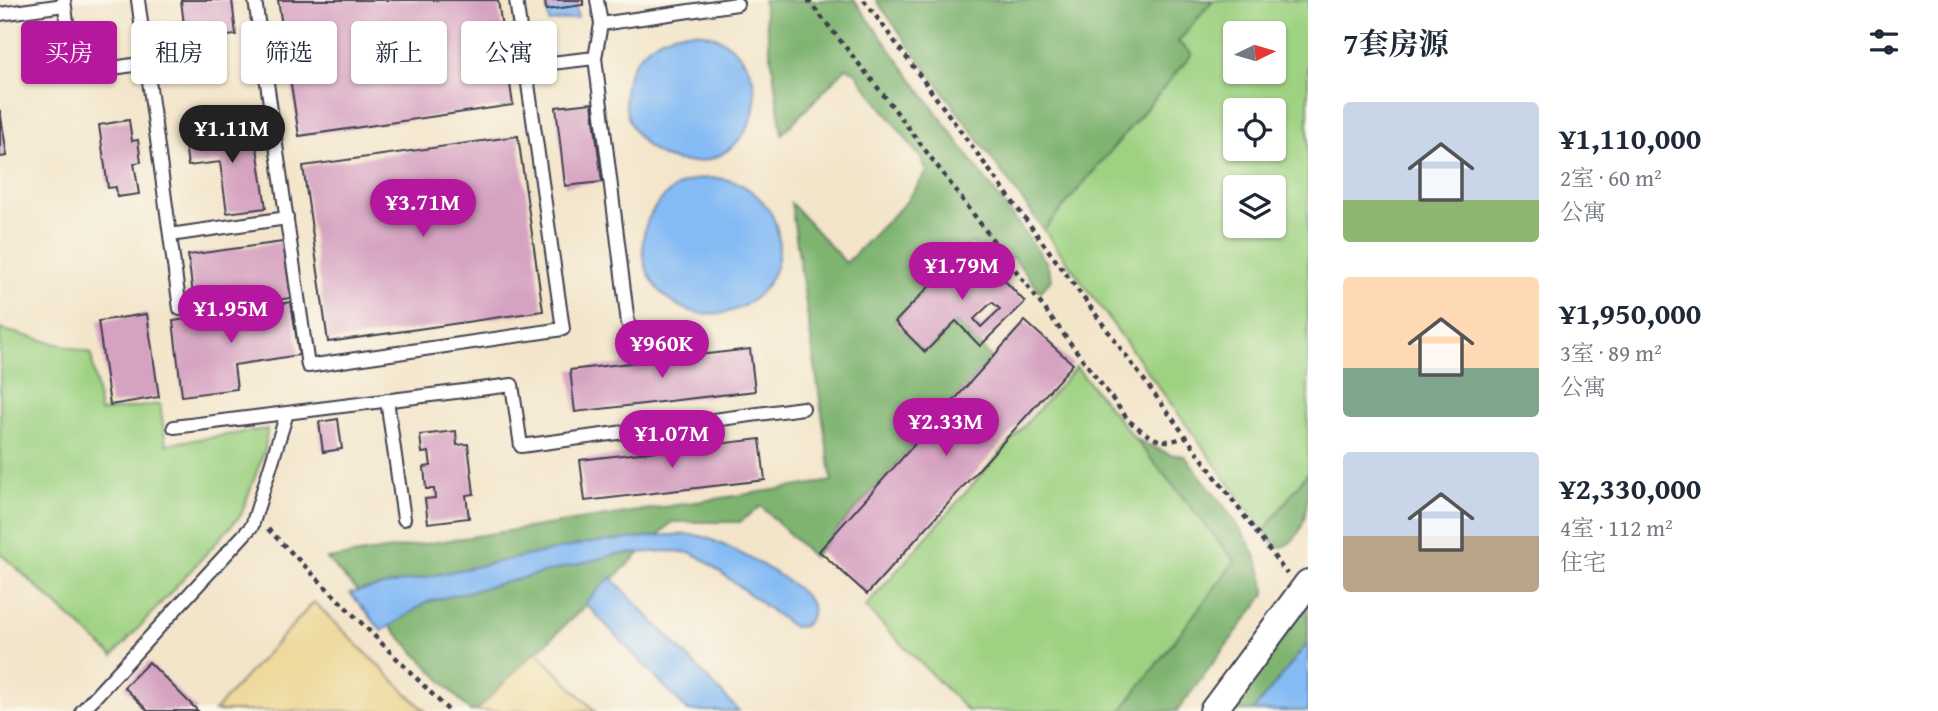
<!DOCTYPE html>
<html lang="zh">
<meta charset="utf-8">
<style>
:root{--surface:#fff;--page:#f6f6f7;--text:#1f2937;--muted:#747a83;--accent:#b5179e}
body{margin:0;font-family:"Gentium Book Plus","Noto Serif SC",serif;background:var(--page);color:var(--text);height:100vh;display:flex;flex-direction:column;font-size:26px;white-space:nowrap}
*{box-sizing:border-box;margin:0}
p{font-size:23px;color:var(--muted)}
.icon{flex:none;width:38px;height:38px;fill:none;stroke:currentColor;stroke-width:2;stroke-linecap:round;stroke-linejoin:round}
.map{position:relative;flex:1;overflow:hidden}
.sheet{display:flex;flex-direction:column;background:var(--surface);width:630px}
.sheet>*{flex:none}
.guide{position:absolute;left:21px;top:21px;width:665px;height:63px;display:flex;gap:14px}
.needle{width:46px;rotate:85deg}
.buttons{position:absolute;left:1223px;top:21px;display:grid;gap:14px}
.buttons a{display:grid;place-items:center;width:63px;height:63px;border-radius:7px;background:var(--surface);box-shadow:0 2px 5px #0004;font-size:35px}
.price{position:absolute;translate:-50% -60px;padding:0 16px;border-radius:24px;background:var(--accent);color:#fff;font-size:23px;line-height:46px;filter:drop-shadow(0 2px 4px #0008)}
.price::after{content:'';position:absolute;left:50%;top:42px;width:21px;height:16px;margin-left:-10px;background:inherit;clip-path:polygon(0 0,100% 0,50% 100%)}
.price.current{background:#222;color:#fff}
ul{padding:0;list-style:none}
li{display:flex;align-items:center;gap:21px;height:175px;padding:0 35px}
li span{display:grid;place-items:center;flex:none;width:196px;height:140px;border-radius:7px;color:#555}
li>.icon{margin-inline-start:auto}
span .icon{width:84px;height:84px;fill:#fffc;stroke-width:1}
li b{font-size:30px}
h2{display:flex;justify-content:space-between;align-items:center;height:84px;padding:0 35px;font-size:30px}
.tag{padding:0 24px;border-radius:7px;background:var(--surface);box-shadow:0 2px 5px #0004;font-size:24px;line-height:63px}
.tag.current{background:var(--accent);color:#fff}
main{display:flex;flex:1;min-height:0}
.map>svg:first-child{display:block}
.green{fill:#9ed282;stroke:#607a5e;stroke-width:2;fill-rule:evenodd}
.forest{fill:#7eb470;stroke:#506b56;stroke-width:2}
.sand{fill:#eeda9e;stroke:#887e6c;stroke-width:2}
.water{fill:#85bbf4;stroke:#546e98;stroke-width:2}
.building{fill:#d6a2c1;fill-rule:evenodd}
.lines{fill:none;stroke-linecap:round;stroke-linejoin:round}
.service-casing{stroke:#413f50;stroke-width:16}
.minor-casing{stroke:#413f50;stroke-width:30}
.path{stroke:#413f50;stroke-width:4.5;stroke-dasharray:5 5;stroke-linecap:butt}
.service{stroke:#fff;stroke-width:12}
.minor{stroke:#fff;stroke-width:26}
</style>
<main>
<div class="map">
<svg width="1308" height="711" viewBox="0 0 1308 711">
<rect width="100%" height="100%" fill="#fbf7ec"/>
<filter id="ink" filterUnits="userSpaceOnUse"><feTurbulence type="fractalNoise" baseFrequency=".0143" numOctaves="2"/><feDisplacementMap in="SourceGraphic" scale="14" xChannelSelector="R" yChannelSelector="G"/><feConvolveMatrix kernelMatrix="1 2 1 2 8 2 1 2 1" color-interpolation-filters="sRGB"/></filter>
<filter id="wash" filterUnits="userSpaceOnUse"><feTurbulence type="fractalNoise" baseFrequency=".00686" numOctaves="4" result="noise"/><feDisplacementMap in="SourceGraphic" scale="28" xChannelSelector="R" yChannelSelector="G"/><feGaussianBlur stdDeviation="1.57" result="paint"/><feColorMatrix in="noise" values="0 0 0 0 0 0 0 0 0 0 0 0 0 0 0 0 0 1.4 0 .05"/><feComposite in="paint" operator="in"/></filter>
<g filter="url(#wash)">
<rect width="100%" height="100%" fill="#f3e5ca"/>
<path class="green" d="M1213 0H1308V472L1264 531 1044 230 1192 54 1178 42ZM1236 33H1274V72H1236ZM1236 110H1274V149H1236ZM1236 187H1274V226H1236Z
M0 329 91 353 100 412 160 404 166 444 267 429 265 449 241 515 113 656 0 553Z
M1076 367 1235 561 1121 711H968L865 607Z"/>
<path class="forest" d="M763 0H854L1046 262 1052 279 1040 292 1013 257 997 268 972 242 895 321 925 352 956 321 992 358 813 557 761 506 740 522H672L476 711H470L327 559 832 481 791 203 846 263 907 201 927 172 922 160 854 71 846 68 782 134Z
M876 0H1213L1178 42 1192 54 1044 230Z
M1135 439 1169 454 1185 456C1212 493 1265 548 1265 594L1177 711H1121L1235 561Z
M1308 472C1308 499 1308 542 1278 548L1264 531Z
M1308 601V644L1253 711H1226Z"/>
<path class="sand" d="M314 602 425 711H214Z
M536 651 595 711H476Z"/>
<path class="water" d="M546 0H575L578 18 549 22Z
M625 97a65 65 0 1 1 130 0a65 65 0 1 1-130 0Z
M643 246a68 68 0 1 1 136 0a68 68 0 1 1-136 0Z
M668 535C679 535 691 534 701 536 724 543 806 584 812 607 814 615 809 620 804 626L793 627 703 559 691 553 669 551 618 554 427 602 382 631 350 593 588 543Z
M611 577 739 711H688L585 603Z
M1308 643V711H1253Z"/>
<g id="blocks">
<path class="building" d="M181 0H232L236 35 186 41Z
M278 0H498L513 105 299 136Z
M545 0H583V5L546 10Z
M592 103 602 182 565 186 556 107Z
M0 110 7 156 0 157Z
M129 120 132 141 138 140 141 162 134 163 139 194 117 197 116 187 108 188 99 125Z
M254 127 266 208 227 213 220 162 188 166 184 136Z
M518 136 543 311 328 342 303 166Z
M283 242 291 298 195 311 188 255Z
M970 244 1025 302 980 346 956 321 925 352 895 322ZM992 302 1000 309 981 327 974 319Z
M291 302 299 355 234 365 237 389 182 396 173 321Z
M147 314 159 397 110 405 98 321Z
M1025 321 1073 364 867 594 819 551Z
M750 349 755 391 575 412 570 370Z
M338 419 342 449 323 452 319 422Z
M456 431 457 445 468 444 474 494 466 495 469 518 428 523 425 499 435 498 434 489H426L424 467 431 466 429 452 422 453 420 435Z
M760 439 765 480 585 501 580 460Z
M149 662 198 711H148L124 687Z"/>
</g>
</g>
<g filter="url(#ink)">
<use href="#blocks" fill-opacity="0" stroke="#413f50" stroke-width="2"/>
<g class="lines">
<g class="service-casing">
<path id="service" d="M64 0 74 74 146 63
M138 0 180 309
M255 0 308 366 563 329 516 0
M597 0 601 24 737 4
M0 14 64 5
M595 58 628 323
M525 66 595 58 601 24
M170 235 287 218
M387 400 404 519
M174 427 512 385 521 446 803 408
M82 711 252 526 287 413"/>
</g>
<g class="minor-casing">
<path id="minor" d="M1213 711 1308 583"/>
</g>
<path class="path" d="M808 0 886 98 1129 421C1151 437 1158 447 1186 437
M864 0 1287 574
M268 529 449 711"/>
<use href="#service" class="service"/>
<use href="#minor" class="minor"/>
</g>
</g>
</svg>
<div class="buttons">
<a><svg class="needle" viewBox="-14 -14 28 28"><path d="M0-13l5 13h-10z" fill="#e53935"/><path d="M0 13l5-13h-10z" fill="#747a83"/></svg></a>
<a><svg class="icon" aria-label="locate" viewBox="0 0 24 24"><circle cx="12" cy="12" r="6"/><path d="M12 2v4M12 18v4M2 12h4M18 12h4"/></svg></a>
<a><svg class="icon" aria-label="layers" viewBox="0 0 24 24"><path d="M12 4l9 5-9 5-9-5zM3 14l9 5 9-5"/></svg></a>
</div>
<b class="price current" style="left:232px;top:165px">¥1.11M</b>
<b class="price" style="left:423px;top:239px">¥3.71M</b>
<b class="price" style="left:962px;top:302px">¥1.79M</b>
<b class="price" style="left:231px;top:345px">¥1.95M</b>
<b class="price" style="left:662px;top:380px">¥960K</b>
<b class="price" style="left:946px;top:458px">¥2.33M</b>
<b class="price" style="left:672px;top:470px">¥1.07M</b>
<div class="guide">
<a class="tag current">买房</a>
<a class="tag">租房</a>
<a class="tag">筛选</a>
<a class="tag">新上</a>
<a class="tag">公寓</a>
</div>
</div>
<section class="sheet">
<h2>7套房源<svg class="icon" aria-label="filters" viewBox="0 0 24 24"><path d="M4 7h16M4 17h16"/><circle cx="9" cy="7" r="2"/><circle cx="15" cy="17" r="2"/></svg></h2>
<ul>
<li><span style="background:linear-gradient(#c9d6e8 70%,#8fb573 0)"><svg class="icon" aria-label="home" viewBox="0 0 24 24"><path d="M3 11l9-7 9 7M6 9v11h12V9"/></svg></span><div><b>¥1,110,000</b><p>2室 · 60 m²</p><p>公寓</p></div></li>
<li><span style="background:linear-gradient(#ffd9b3 65%,#7fa58c 0)"><svg class="icon" aria-label="home" viewBox="0 0 24 24"><path d="M3 11l9-7 9 7M6 9v11h12V9"/></svg></span><div><b>¥1,950,000</b><p>3室 · 89 m²</p><p>公寓</p></div></li>
<li><span style="background:linear-gradient(#c9d6e8 60%,#b9a48a 0)"><svg class="icon" aria-label="home" viewBox="0 0 24 24"><path d="M3 11l9-7 9 7M6 9v11h12V9"/></svg></span><div><b>¥2,330,000</b><p>4室 · 112 m²</p><p>住宅</p></div></li>
</ul>
</section>
</main>
